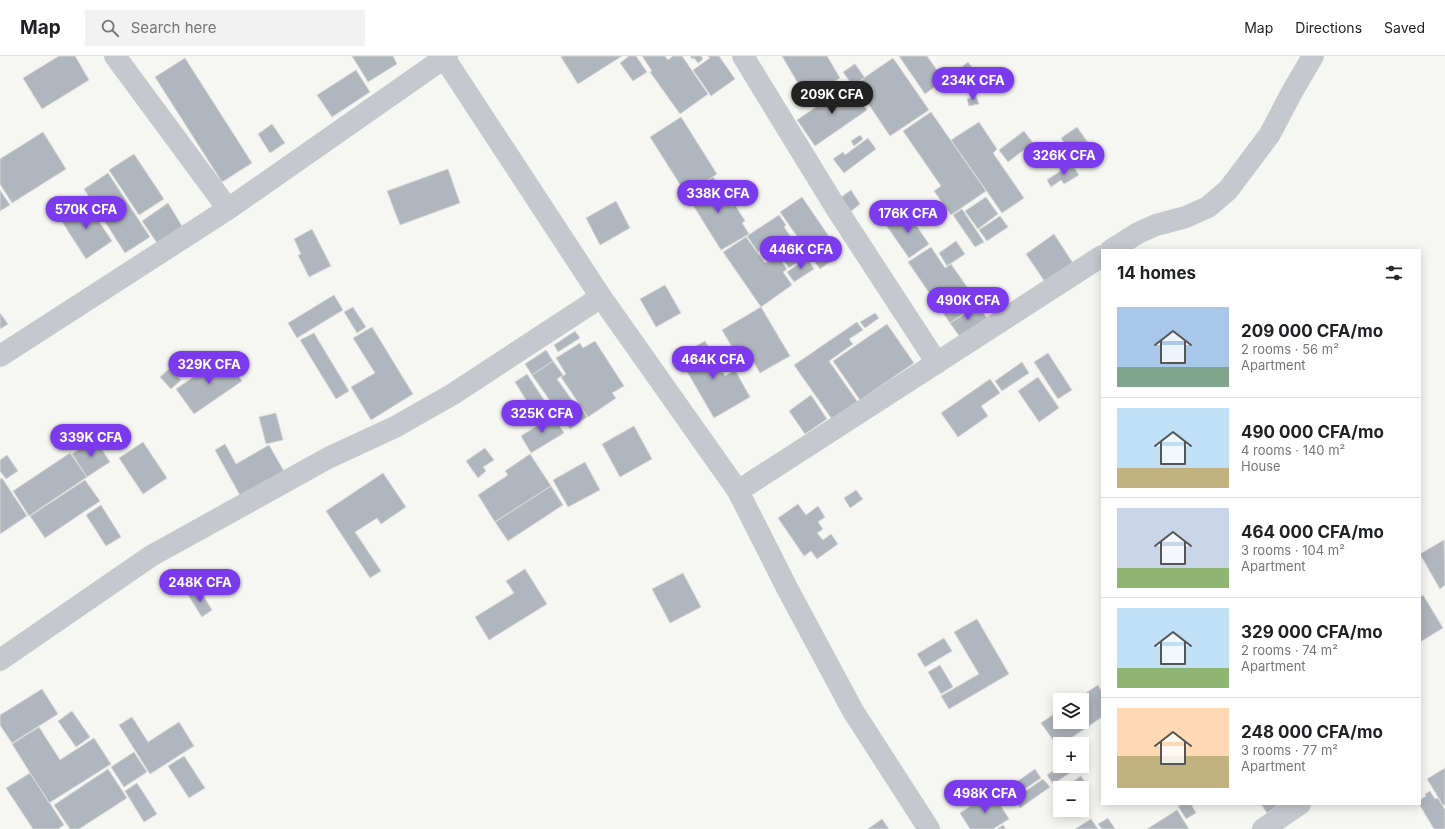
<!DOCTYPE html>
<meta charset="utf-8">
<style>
:root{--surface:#fff;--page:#f2f2f2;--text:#202124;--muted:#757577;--line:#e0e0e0;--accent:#7c3aed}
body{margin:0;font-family:Inter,sans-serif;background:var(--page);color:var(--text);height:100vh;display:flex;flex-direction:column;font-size:15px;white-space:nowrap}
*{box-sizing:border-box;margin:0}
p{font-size:13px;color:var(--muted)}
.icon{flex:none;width:22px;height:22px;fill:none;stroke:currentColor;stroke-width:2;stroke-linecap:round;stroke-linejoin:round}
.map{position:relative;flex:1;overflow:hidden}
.drawer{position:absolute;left:1101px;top:193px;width:320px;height:556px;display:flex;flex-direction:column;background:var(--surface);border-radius:0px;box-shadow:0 2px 10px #0003}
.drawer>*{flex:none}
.fabs{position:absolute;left:1053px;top:637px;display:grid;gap:8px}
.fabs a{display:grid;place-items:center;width:36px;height:36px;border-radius:0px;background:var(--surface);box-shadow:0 2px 10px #0003;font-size:20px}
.price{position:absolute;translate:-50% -34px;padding:0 9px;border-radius:14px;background:var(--accent);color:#fff;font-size:13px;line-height:26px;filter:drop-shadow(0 1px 2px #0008)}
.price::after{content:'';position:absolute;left:50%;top:24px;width:12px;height:9px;margin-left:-6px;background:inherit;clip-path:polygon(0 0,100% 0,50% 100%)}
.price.on{background:#222;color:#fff}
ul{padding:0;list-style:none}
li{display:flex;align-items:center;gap:12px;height:100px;padding:0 16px}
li+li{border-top:1px solid var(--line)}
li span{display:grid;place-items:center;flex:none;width:112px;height:80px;border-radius:0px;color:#555}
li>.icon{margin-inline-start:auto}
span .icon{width:48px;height:48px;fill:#fffc;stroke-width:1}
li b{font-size:17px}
h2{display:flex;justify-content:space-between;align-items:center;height:48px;padding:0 16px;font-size:17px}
header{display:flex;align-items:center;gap:24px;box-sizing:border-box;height:56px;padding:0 20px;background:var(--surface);border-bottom:1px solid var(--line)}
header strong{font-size:19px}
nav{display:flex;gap:22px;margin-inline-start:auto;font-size:14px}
.search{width:280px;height:36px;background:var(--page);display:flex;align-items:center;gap:10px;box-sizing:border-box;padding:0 14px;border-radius:0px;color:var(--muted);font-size:15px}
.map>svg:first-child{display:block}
.building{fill:#b0b6bd;stroke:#d7d7d5}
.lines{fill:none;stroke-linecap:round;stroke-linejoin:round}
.minor{stroke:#c5c8cc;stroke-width:22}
</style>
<header>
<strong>Map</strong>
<div class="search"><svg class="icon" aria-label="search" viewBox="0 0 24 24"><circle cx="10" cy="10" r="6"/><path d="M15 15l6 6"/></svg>Search here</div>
<nav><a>Map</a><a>Directions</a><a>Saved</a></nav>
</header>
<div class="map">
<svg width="1445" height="773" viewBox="0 0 1445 773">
<rect width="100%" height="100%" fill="#f6f6f2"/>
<path class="building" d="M59 0H75L89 24 42 53 23 22Z
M352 0H393L397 8 368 26Z
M563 0H622L578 28 561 1Z
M629 0H636L647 16 633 25 620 7Z
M642 0H665L668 4 673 0H682L708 38 680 58 650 16 652 15Z
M690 0H701L703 3 698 7 694 2 692 3Z
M708 0H719L735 23 711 40 693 14 710 2Z
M782 0H827L840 22 806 41Z
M899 0H927L944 24 925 38Z
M185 2 252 107 222 126 155 21Z
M893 2 929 54 890 80 855 28Z
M968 6 979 21 965 32 959 24 963 21 958 14Z
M855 8 865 22 853 30 843 16Z
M356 14 370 36 332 61 317 39Z
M849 28 867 54 815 90 797 64Z
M976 40 979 48 969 50 967 43Z
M931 56 986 135 951 159 934 135 941 130 903 75Z
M681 61 717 118 686 138 650 81Z
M979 66 997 93 993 97 1024 142 1002 157 951 84Z
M272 68 285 87 270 97 258 78Z
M1077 71 1091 91 1097 87 1104 98 1087 110 1082 103 1077 106 1061 82Z
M1024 75 1033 87 1008 106 999 94Z
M43 76 66 113 12 147 0 128V103Z
M860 79 863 83 854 90 851 85Z
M868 82 876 93 844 117 833 103 843 96 845 99Z
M134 98 164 143 139 159 109 114Z
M1071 108 1079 119 1064 128 1061 124 1051 131 1047 124Z
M448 113 460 147 400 169 387 135Z
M108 117 150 181 125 197 84 133Z
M713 121 732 151 735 149 745 165 742 167 749 178 721 194 686 138Z
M0 134 10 149 0 155Z
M851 134 860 148 850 156 840 142Z
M802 141 841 198 820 213 780 156Z
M986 141 998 158 978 173 965 155Z
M85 145 112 185 86 203 59 161Z
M616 145 630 172 600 189 586 162Z
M168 147 182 170 157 187 142 165Z
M962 153 984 186 975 191 953 159Z
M906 155 929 188 909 202 886 169Z
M779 159 786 169 784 171 805 201 789 212 771 187 758 196 747 180Z
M1000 160 1008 171 987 185 979 174Z
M312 173 331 210 309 221 298 199 301 198 294 183Z
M1054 178 1073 207 1045 226 1026 198Z
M746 181 765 207 777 199 787 213 783 216 792 229 761 251 723 196Z
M956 185 965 198 947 210 939 197Z
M931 191 945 212 951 208 972 238 957 248 964 257 950 267 908 206Z
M807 202 814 213 794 226 787 216Z
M665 229 681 257 656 271 640 243Z
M334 239 343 254 297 282 288 267Z
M978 250 987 262 960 281 950 267Z
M353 251 366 271 357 277 344 256Z
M761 251 790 300 760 317 748 296 738 301 722 274Z
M0 257 8 268 0 273Z
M875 257 879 262 865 272 860 266Z
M857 266 863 274 849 283 853 288 829 305 859 348 834 366 794 309Z
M887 268 914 307 860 344 833 305Z
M372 271 413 338 371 364 351 331 375 317 353 282Z
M575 275 580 282 558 296 554 289Z
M314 277 349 335 336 343 300 284Z
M595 285 624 330 612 337 616 342 588 361 561 321 566 318 556 302 580 287 583 292Z
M705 285 725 320 735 314 750 341 714 362 678 300Z
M546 294 553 305 532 319 525 308Z
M1048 297 1072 334 1058 343 1034 306Z
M224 300 242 325 194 358 176 333Z
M553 305 563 319 557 323 577 351 579 349 587 361 570 373 532 319Z
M1022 306 1029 317 1002 335 995 325Z
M170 312 181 324 171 333 160 321Z
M527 318 544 344 531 352 515 326Z
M1038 321 1059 352 1039 366 1018 335Z
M990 323 1000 337 981 350 988 360 958 381 941 357Z
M811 339 827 363 805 378 789 355Z
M276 357 283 384 266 388 259 361Z
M553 360 564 377 531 397 521 380Z
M634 370 652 403 620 421 602 388Z
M95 383 110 406 87 421 72 398Z
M143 386 167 422 143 438 119 402Z
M225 388 236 408 269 389 286 419 242 443 215 394Z
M485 392 494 404 483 411 486 415 478 422 466 405Z
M70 397 87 421 29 460 13 435Z
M530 398 551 430 495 466 478 439 508 419 505 415Z
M7 399 18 415 6 423 0 415V404Z
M585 406 600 434 568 451 553 424Z
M383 417 406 451 381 468 377 462 355 476 381 515 370 522 326 455Z
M2 422 27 460 0 478V423Z
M85 424 100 445 45 482 30 460Z
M551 430 563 449 508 485 495 466Z
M856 434 863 443 850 452 844 442Z
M798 448 806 459 818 450 825 461 818 466 823 473 817 477 823 484 831 478 838 488 817 503 811 495 804 500 778 462Z
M101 449 121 481 106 490 86 459Z
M1444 484 1445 529 1440 533 1420 498Z
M525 513 547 548 489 584 475 561 514 537 506 525Z
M683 517 701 551 670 567 652 533Z
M199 533 212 554 202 561 188 539Z
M1423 539 1443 572 1420 586V541Z
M977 563 1009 618 949 653 941 640 979 618 954 576Z
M944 582 952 595 925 611 917 598Z
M940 609 953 631 941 638 928 616Z
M1098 629 1102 636V661L1062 688H1060L1058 691 1041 667 1060 654V666H1082V644H1075Z
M42 633 58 658 12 687 0 669V659Z
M72 655 90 681 76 691 58 665Z
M132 661 148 686 179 666 194 690 150 718 119 669Z
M39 671 60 704 94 682 111 708 49 747 12 688Z
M134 696 147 716 124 731 111 711Z
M184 700 205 732 189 742 168 710Z
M1060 710H1072L1074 714 1053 728 1047 719Z
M1445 712V748L1443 749 1427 723Z
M108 713 127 742 79 773H70L54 749Z
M1035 713 1041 722 1011 742 1005 734Z
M30 717 64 769 58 773H33L6 732Z
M1081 720 1089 733 1082 737V732H1063Z
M1043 723 1050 731 1020 752 1014 743Z
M137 727 157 758 144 766 125 735Z
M1060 734V748L1053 738Z
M1430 735 1435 743 1438 742 1445 754V773H1434L1419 748 1420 744 1426 740 1425 738Z
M992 736 1009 763 993 773H970L960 757Z
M1182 748H1191L1196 757 1186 763 1178 750Z
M1261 748H1280L1267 757Z
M1177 754 1189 773H1147Z
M1108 762 1115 773H1102L1098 768Z
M882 763 889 773H868Z
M1091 763 1098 773H1075Z
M1003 769 1006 773H997Z"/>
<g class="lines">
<path class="minor" d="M115 0 228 153
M443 0 601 241 738 435 787 532 853 655 929 773
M743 0 836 152 937 307
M1111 194 1138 177 1156 169 1186 161 1208 151 1228 134 1270 78 1292 36 1313 0
M0 300 228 153 447 0
M738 435 1102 200
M0 604 151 500 328 402 395 371 453 338 601 241
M1263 773 1300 748"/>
</g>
</svg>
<div class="fabs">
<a><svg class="icon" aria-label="layers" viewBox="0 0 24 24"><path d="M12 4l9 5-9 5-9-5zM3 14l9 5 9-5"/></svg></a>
<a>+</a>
<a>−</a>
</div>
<b class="price" style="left:973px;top:45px">234K CFA</b>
<b class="price on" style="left:832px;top:59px">209K CFA</b>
<b class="price" style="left:1064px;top:120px">326K CFA</b>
<b class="price" style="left:718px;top:158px">338K CFA</b>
<b class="price" style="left:86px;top:174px">570K CFA</b>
<b class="price" style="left:908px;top:178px">176K CFA</b>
<b class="price" style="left:801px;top:214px">446K CFA</b>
<b class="price" style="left:968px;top:265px">490K CFA</b>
<b class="price" style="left:713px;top:324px">464K CFA</b>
<b class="price" style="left:209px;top:329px">329K CFA</b>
<b class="price" style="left:542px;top:378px">325K CFA</b>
<b class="price" style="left:91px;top:402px">339K CFA</b>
<b class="price" style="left:200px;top:547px">248K CFA</b>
<b class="price" style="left:985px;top:758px">498K CFA</b>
<section class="drawer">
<h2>14 homes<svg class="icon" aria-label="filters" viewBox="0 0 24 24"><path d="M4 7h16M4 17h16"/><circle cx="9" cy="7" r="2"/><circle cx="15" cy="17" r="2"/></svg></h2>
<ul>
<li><span style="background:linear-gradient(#a9c7e8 75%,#7fa58c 0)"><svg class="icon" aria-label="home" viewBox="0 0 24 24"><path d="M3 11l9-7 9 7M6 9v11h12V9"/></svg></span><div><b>209 000 CFA/mo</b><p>2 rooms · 56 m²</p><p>Apartment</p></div></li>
<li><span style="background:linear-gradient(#bfe0f5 75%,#c2b280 0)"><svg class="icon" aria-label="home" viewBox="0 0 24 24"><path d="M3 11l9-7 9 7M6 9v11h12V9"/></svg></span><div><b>490 000 CFA/mo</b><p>4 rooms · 140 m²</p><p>House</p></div></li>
<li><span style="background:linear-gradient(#c9d6e8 75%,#8fb573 0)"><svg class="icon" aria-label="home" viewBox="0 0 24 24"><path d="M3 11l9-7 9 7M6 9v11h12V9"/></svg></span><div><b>464 000 CFA/mo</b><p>3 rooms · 104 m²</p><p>Apartment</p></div></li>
<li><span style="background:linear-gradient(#bfe0f5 75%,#8fb573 0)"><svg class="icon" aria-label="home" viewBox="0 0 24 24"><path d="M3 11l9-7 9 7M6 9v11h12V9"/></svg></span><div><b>329 000 CFA/mo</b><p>2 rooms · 74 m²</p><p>Apartment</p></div></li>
<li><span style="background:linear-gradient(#ffd9b3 60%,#c2b280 0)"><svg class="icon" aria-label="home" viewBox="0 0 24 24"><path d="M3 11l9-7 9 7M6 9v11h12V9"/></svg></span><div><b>248 000 CFA/mo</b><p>3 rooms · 77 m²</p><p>Apartment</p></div></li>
</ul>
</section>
</div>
